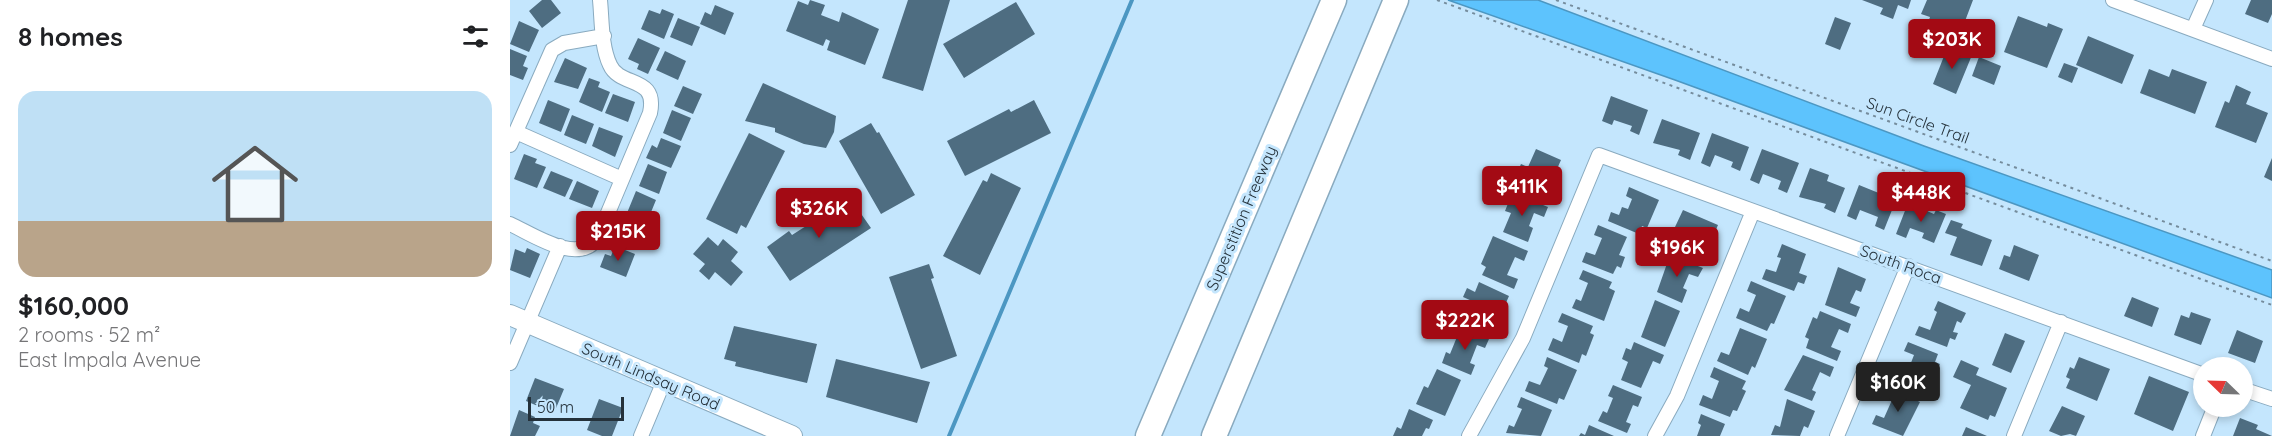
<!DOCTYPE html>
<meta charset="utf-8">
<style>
:root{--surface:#fff;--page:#f2f2f2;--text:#202124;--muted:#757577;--accent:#a30a14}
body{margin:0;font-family:Quicksand,sans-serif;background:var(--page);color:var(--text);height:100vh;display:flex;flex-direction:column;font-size:22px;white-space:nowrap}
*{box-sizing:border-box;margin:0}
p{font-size:20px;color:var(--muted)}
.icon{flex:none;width:33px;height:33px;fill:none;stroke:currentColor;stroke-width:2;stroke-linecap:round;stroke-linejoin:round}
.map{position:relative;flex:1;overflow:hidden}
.panel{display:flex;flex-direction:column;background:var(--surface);width:510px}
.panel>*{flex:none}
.needle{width:39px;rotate:293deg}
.controls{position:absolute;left:1683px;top:357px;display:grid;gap:12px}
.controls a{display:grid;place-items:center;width:60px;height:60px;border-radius:50%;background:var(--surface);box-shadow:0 3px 9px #0003;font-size:30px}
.scale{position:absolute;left:18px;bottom:15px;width:96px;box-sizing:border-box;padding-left:6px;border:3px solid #24313a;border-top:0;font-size:16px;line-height:21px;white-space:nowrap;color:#24313a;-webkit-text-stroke:4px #c4e6fd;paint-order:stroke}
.price{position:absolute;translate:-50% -51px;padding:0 14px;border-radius:6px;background:var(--accent);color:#fff;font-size:20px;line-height:39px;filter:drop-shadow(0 2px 3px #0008)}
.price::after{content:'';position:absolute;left:50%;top:36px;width:18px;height:14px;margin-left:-9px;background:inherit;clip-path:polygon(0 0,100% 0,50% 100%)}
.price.on{background:#222;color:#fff}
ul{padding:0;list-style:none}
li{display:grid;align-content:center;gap:12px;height:318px;padding:0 18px}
li span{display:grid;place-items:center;height:186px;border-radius:18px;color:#555}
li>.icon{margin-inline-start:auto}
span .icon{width:108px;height:108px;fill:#fffc;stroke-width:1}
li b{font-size:26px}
h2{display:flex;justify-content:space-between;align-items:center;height:72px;padding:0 18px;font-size:26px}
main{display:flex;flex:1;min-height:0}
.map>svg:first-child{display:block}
.water{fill:#5dc3fd;stroke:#4c97c2;stroke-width:1.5}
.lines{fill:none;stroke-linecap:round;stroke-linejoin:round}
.stream{stroke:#4c97c2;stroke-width:4}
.building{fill:#4e6d81}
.minor-casing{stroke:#89aabf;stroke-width:16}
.secondary-casing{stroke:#89aabf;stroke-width:22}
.motorway-casing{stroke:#89aabf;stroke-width:27}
.path{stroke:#758c9c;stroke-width:2;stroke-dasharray:3 4.5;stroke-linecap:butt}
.minor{stroke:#fff;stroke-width:14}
.secondary{stroke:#fff;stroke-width:20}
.motorway{stroke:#fff;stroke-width:24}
.labels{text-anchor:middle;stroke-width:6;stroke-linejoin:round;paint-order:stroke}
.street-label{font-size:16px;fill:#24313a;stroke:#c4e6fd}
</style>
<main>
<section class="panel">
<h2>8 homes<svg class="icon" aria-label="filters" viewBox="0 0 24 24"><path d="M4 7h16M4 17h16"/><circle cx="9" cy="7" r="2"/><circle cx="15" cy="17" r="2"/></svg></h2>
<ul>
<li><span style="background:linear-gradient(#bfe0f5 70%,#b9a48a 0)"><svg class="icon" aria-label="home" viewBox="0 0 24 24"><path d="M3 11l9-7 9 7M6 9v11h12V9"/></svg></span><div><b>$160,000</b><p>2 rooms · 52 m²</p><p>East Impala Avenue</p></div></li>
</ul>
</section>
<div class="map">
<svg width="1762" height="436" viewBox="0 0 1762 436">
<rect width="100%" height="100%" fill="#c4e6fd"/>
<path class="water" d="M938 0H1028L1414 146 1762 270V298L1165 80Z"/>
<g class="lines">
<path class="stream" d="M439 436 622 0"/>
</g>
<path class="building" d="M32 0H41L51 13 32 28 19 11Z
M300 0 315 5 311 15 329 22 332 12 369 29 355 65 317 50 320 41 316 39 313 46 276 31 288 1 298 5Z
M398 0H440L413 91 372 78Z
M1352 0H1401L1398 9 1388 5 1383 19 1370 14 1373 8Z
M1417 0H1463L1452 29 1437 23 1434 29 1418 23 1420 17 1411 14Z
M1741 0H1762V14L1758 23 1735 14Z
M506 2 525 34 454 78 433 44Z
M205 5 224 13 215 35 190 24 195 12 201 15Z
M152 9 164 14 154 39 131 29 139 10 150 14Z
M1508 16 1537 27 1538 23 1553 29 1537 68 1494 52Z
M1325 17 1341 23 1330 50 1315 44Z
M168 18 190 27 182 46 160 37Z
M9 21 29 30 19 52 0 44Z
M1578 36 1624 55 1612 84 1566 65Z
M128 38 150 48 138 74 127 69 129 64 118 59Z
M1438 46 1462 55 1446 94 1423 84Z
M0 49 17 56 13 66 18 68 13 80 0 75Z
M155 51 176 61 168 80 146 70Z
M1469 57 1491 66 1484 85 1462 76Z
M55 58 77 68 68 89 44 82Z
M1554 63 1568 68 1562 83 1548 77Z
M1639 69 1659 77 1662 69 1697 82 1685 114 1630 93Z
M79 78 90 82 88 87 100 92 92 112 69 102Z
M253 83 326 116 324 132 316 148 294 144 265 132V128L235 121Z
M1726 85 1741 92 1736 104 1758 113 1746 143 1705 127 1715 101 1719 103Z
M173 86 192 94 183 114 164 106Z
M103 94 125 102 118 122 95 113Z
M1101 96 1138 110 1129 135 1120 131 1122 126 1104 120 1102 125 1092 121Z
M38 100 60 109 51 132 29 123Z
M524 100 541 133 455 176 437 141 499 109 501 112Z
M162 110 181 118 171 141 153 133Z
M62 115 84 124 76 144 54 135Z
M1152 119 1190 133 1180 160 1168 155 1170 150 1143 143Z
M361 123 367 133 369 132 405 195 371 214 329 141Z
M89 127 113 136 105 157 82 146Z
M239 133 275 151 236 228 231 225 227 234 196 219Z
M1202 133 1239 147 1230 171 1221 167 1223 162 1205 155 1200 167 1191 163Z
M151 138 171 146 161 168 136 158 142 145 147 148Z
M1026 149 1051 160 1047 169 1040 166 1032 184 1037 186 1033 196 1003 182 1011 164 1018 167Z
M1252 149 1289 163 1277 193 1268 189 1271 181 1253 174 1249 184 1240 180Z
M14 154 27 159 25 163 36 167 27 188 4 179Z
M1762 158V181L1754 177Z
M138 164 157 172 149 194 129 186Z
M1300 168 1319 175 1317 181 1335 188 1325 213 1314 208 1316 204 1289 197Z
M41 171 63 180 55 197 33 188Z
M481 173 511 188 470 275 433 256 473 180 477 182Z
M67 181 89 191 82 208 59 199Z
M1349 185 1386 200 1374 230 1365 226 1368 217 1350 210 1346 220 1337 216Z
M1119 187 1149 200 1137 228 1132 226 1129 234 1098 221 1101 212 1109 215 1112 207 1118 209 1122 199 1116 196Z
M126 191 146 200 137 222 117 213Z
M1006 194 1038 207 1034 217 1024 213 1019 226 1023 228 1018 242 993 232 1001 213 995 211 999 201 1002 203Z
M340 198 361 228 280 281 257 247 279 231 282 235Z
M1398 203 1424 214 1426 210 1436 214 1424 243 1412 238 1414 233 1400 228 1396 238 1386 234Z
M1173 210 1208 225 1204 234 1195 230 1183 257 1159 246 1171 229 1165 227Z
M116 219 135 227 126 249 107 241Z
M1441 220 1453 224 1451 228 1482 240 1472 266 1440 255 1447 237 1435 233Z
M1088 225 1117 237 1109 255 1115 257 1111 268 1107 266 1103 274 1072 262 1076 252 1085 255 1092 238 1084 235Z
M983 236 1018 251 1014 261 1005 257 997 275 1008 279 1004 289 972 275 976 267 971 264Z
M198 237 208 246 213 239 228 252 221 261 233 272 221 286 205 272 199 280 189 271 195 264 183 254Z
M1272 244 1296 254 1289 273 1297 276 1294 284 1288 282 1284 291 1252 279 1256 269 1266 272 1271 258 1267 257Z
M1504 245 1529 255 1519 281 1489 269 1494 255 1500 257Z
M105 246 125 254 116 277 90 267 95 254 101 256Z
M17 248 30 254 20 278 0 270 5 249 15 253Z
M1160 255 1193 268 1188 277 1179 274 1173 288 1177 290 1172 303 1147 292Z
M419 264 424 278 421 279 447 356 411 369 379 277Z
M1328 267 1356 279 1351 292 1346 290 1340 303 1350 307 1346 317 1315 305Z
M1073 270 1102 282 1099 288 1105 291 1094 321 1062 308 1066 299 1071 301 1078 283 1069 279Z
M1241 281 1276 296 1264 324 1261 323 1257 331 1226 318 1230 308 1239 312 1246 295 1237 291Z
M969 282 999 296 995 305 985 301 977 318 982 320 977 330 953 319 962 301 953 297 957 288 965 292Z
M1622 297 1649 308 1642 327 1614 316Z
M1145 300 1170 311 1155 347 1131 337Z
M1428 301 1456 313 1451 323 1447 321 1443 332 1448 333 1445 340 1440 338 1437 347 1405 335 1409 326 1420 330 1427 312 1424 310Z
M1310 311 1341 324 1338 333 1329 329 1321 347 1331 351 1327 361 1296 348 1299 339 1295 337 1303 317 1307 319Z
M1681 312 1701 319 1691 345 1664 335 1671 315 1679 318Z
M1052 313 1083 326 1080 333 1084 335 1076 356 1072 354 1069 363 1038 350 1043 338 1052 342 1058 326 1048 322Z
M224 326 307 344 297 383 225 366 226 362 214 359Z
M951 327 979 339 975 348 967 345 960 363 965 365 961 375 932 363 936 352 940 354Z
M1230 328 1257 339 1245 368 1242 366 1238 375 1207 361 1211 352 1219 355Z
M1727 330 1753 341 1745 363 1718 353Z
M1495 333 1515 341 1501 373 1482 365Z
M1124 342 1154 355 1150 364 1143 361 1131 388 1111 380 1118 362 1112 359 1116 348 1121 350Z
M1398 342 1428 354 1425 362 1430 364 1426 373 1421 371 1413 390 1389 380 1393 371 1397 373 1404 355 1394 351Z
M1293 355 1324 367 1320 377 1310 372 1302 390 1306 392 1302 401 1274 390Z
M1037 357 1067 370 1054 400 1049 398 1047 404 1015 391 1019 381 1030 385 1038 368 1034 366Z
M1569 357 1600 369 1587 401 1556 388 1560 379 1556 377 1560 367 1564 369Z
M326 359 420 382 407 423 316 397Z
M1451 360 1469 368 1466 375 1497 388 1485 417 1480 415 1478 420 1450 408 1461 385 1443 377Z
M1204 367 1236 381 1232 389 1236 391 1227 411 1223 410 1220 417 1189 405 1193 395 1202 399 1209 381 1200 377Z
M927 369 951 380 935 416 906 404 914 386 918 388Z
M1639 376 1679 392 1663 431 1624 414Z
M25 378 54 389 44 413 16 401Z
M1103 385 1132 397 1128 407 1123 405 1116 422 1121 424 1117 433 1088 421 1093 411 1097 413 1103 398 1098 396Z
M1380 388 1410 402 1393 436 1362 424 1366 415 1374 418 1382 400 1376 397Z
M1011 397 1042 410 1031 436 996 433 999 425 1004 427 1012 409 1007 407Z
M89 399 113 408 102 436H92L77 430Z
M1277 399 1305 411 1298 428 1294 426 1290 436 1261 435 1265 425 1270 427Z
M1552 406 1575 416 1566 436 1560 434 1551 436 1539 431Z
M899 409 923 420 919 429 916 428 912 436H883L887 427 891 429Z
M9 410 25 417 23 423 30 426 25 436H0Z
M1191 414 1215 424 1210 436H1187L1191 425 1188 423Z
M1730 418 1748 425 1746 429 1762 436H1723Z
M1079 425 1104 436H1069L1071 433 1075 435Z
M1456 427 1477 436H1452Z"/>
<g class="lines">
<g class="minor-casing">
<path id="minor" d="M1603 0 1762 59
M1683 29 1696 0
M6 132 112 179
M0 145 42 50 54 43 94 36
M0 224C24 235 67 265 87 239L140 113C148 75 110 88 100 65 91 46 92 20 90 0
M0 363 50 246
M1732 389 1762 399
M131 436 154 381
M959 436 1013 338 1089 155 1694 375
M1145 436 1167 396 1243 211
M1327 436 1398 266
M1504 436 1551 322
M1693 436 1705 406"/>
</g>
<g class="secondary-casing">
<path id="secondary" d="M0 315 282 436"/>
</g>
<g class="motorway-casing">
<path id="motorway" d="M638 436 824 0
M704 436 886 0"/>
</g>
<path class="path" d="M927 0 1762 305
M1046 0 1762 261"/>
<use href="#minor" class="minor"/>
<use href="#secondary" class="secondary"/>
<use href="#motorway" class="motorway"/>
</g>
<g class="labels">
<g class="street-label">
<text transform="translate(1408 120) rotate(20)" y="6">Sun Circle Trail</text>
<text transform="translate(731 218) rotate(-67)" y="6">Superstition Freeway</text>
<text transform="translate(1391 264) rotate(20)" y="6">South Roca</text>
<text transform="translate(141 376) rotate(23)" y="6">South Lindsay Road</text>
</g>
</g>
</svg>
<div class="controls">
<a><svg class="needle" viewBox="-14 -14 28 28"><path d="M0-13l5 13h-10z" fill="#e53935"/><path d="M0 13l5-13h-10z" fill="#757577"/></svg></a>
</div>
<div class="scale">50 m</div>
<b class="price" style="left:1442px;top:70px">$203K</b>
<b class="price" style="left:1012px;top:217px">$411K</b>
<b class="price" style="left:1411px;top:223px">$448K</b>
<b class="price" style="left:309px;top:239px">$326K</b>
<b class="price" style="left:108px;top:262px">$215K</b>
<b class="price" style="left:1167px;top:278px">$196K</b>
<b class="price" style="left:955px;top:351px">$222K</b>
<b class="price on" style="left:1388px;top:413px">$160K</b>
</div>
</main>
